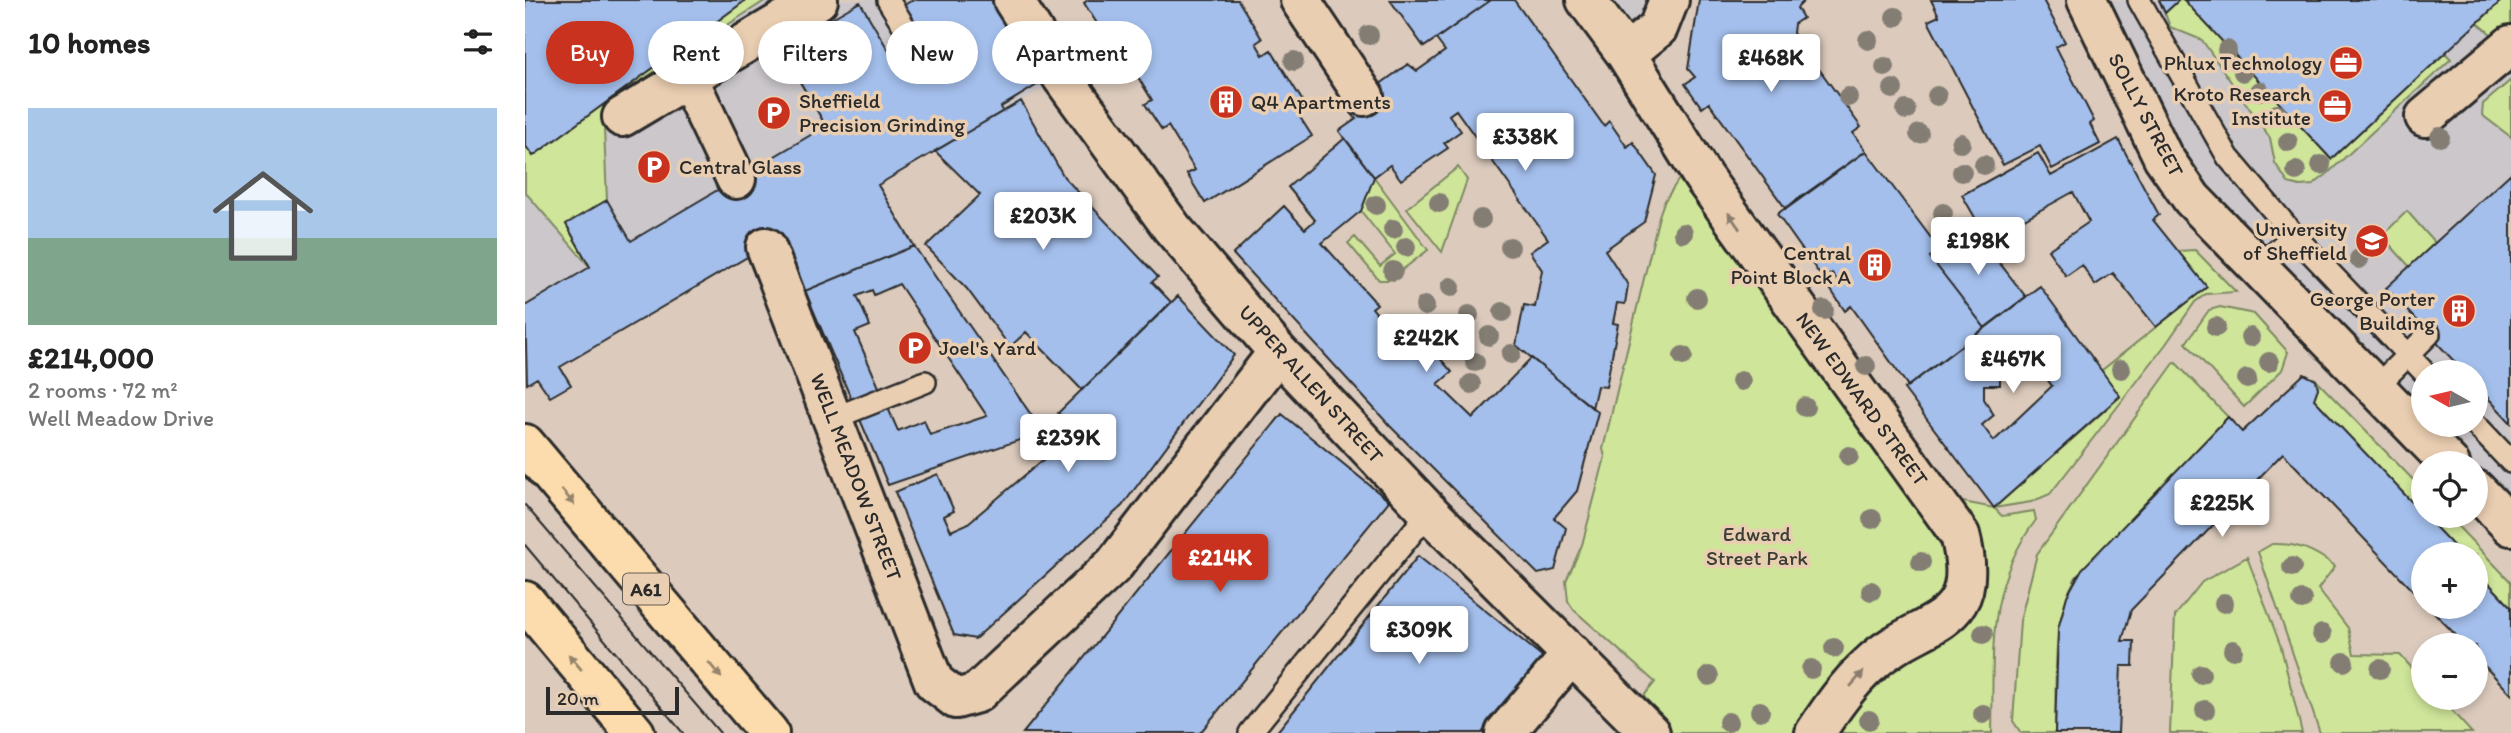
<!DOCTYPE html>
<meta charset="utf-8">
<style>
:root{--surface:#fff;--page:#f6f6f6;--text:#222;--muted:#767676;--line:#e0e0e0;--accent:#c8321e}
body{margin:0;font-family:Itim,sans-serif;background:var(--page);color:var(--text);height:100vh;display:flex;flex-direction:column;font-size:26px;white-space:nowrap}
*{box-sizing:border-box;margin:0}
p{font-size:23px;color:var(--muted)}
.icon{flex:none;width:38px;height:38px;fill:none;stroke:currentColor;stroke-width:2;stroke-linecap:round;stroke-linejoin:round}
.map{position:relative;flex:1;overflow:hidden}
.sheet{display:flex;flex-direction:column;background:var(--surface);width:525px}
.sheet>*{flex:none}
.banner{position:absolute;left:21px;top:21px;width:665px;height:63px;display:flex;gap:14px}
.needle{width:46px;rotate:278deg}
.controls{position:absolute;left:1886px;top:360px;display:grid;gap:14px}
.controls a{display:grid;place-items:center;width:77px;height:77px;border-radius:50%;background:var(--surface);box-shadow:0 4px 10px #0003;font-size:35px}
.scale{position:absolute;left:21px;bottom:18px;width:133px;box-sizing:border-box;padding-left:7px;border:4px solid #2b2b2b;border-top:0;font-size:19px;line-height:24px;white-space:nowrap;color:#2b2b2b;-webkit-text-stroke:5px #eaceb1;paint-order:stroke}
.price{position:absolute;translate:-50% -60px;padding:0 16px;border-radius:7px;background:#fff;color:#222;font-size:23px;line-height:46px;filter:drop-shadow(0 2px 4px #0008)}
.price::after{content:'';position:absolute;left:50%;top:42px;width:21px;height:16px;margin-left:-10px;background:inherit;clip-path:polygon(0 0,100% 0,50% 100%)}
.price.current{background:var(--accent);color:#fff}
ul{padding:0;list-style:none}
li{display:grid;align-content:center;gap:14px;height:371px;padding:0 28px}
li+li{border-top:2px solid var(--line)}
li span{display:grid;place-items:center;height:217px;border-radius:0px;color:#555}
li>.icon{margin-inline-start:auto}
span .icon{width:126px;height:126px;fill:#fffc;stroke-width:1}
li b{font-size:30px}
h2{display:flex;justify-content:space-between;align-items:center;height:84px;padding:0 28px;font-size:30px}
.chip{padding:0 24px;border-radius:32px;background:var(--surface);box-shadow:0 4px 10px #0003;font-size:24px;line-height:63px}
.chip.current{background:var(--accent);color:#fff}
main{display:flex;flex:1;min-height:0}
.map>svg:first-child{display:block}
.built{fill:#cbc7cb;fill-rule:evenodd}
.green{fill:#cfe59a;stroke:#7d8862;stroke-width:2}
.building{fill:#a4bfec;stroke:#2b2b2b;stroke-width:2;fill-rule:evenodd}
.lines{fill:none;stroke-linecap:round;stroke-linejoin:round}
.lane-casing{stroke:#2b2b2b;stroke-width:26}
.street-casing{stroke:#2b2b2b;stroke-width:44}
.highway-casing{stroke:#2b2b2b;stroke-width:44}
.lane{stroke:#eaceb1;stroke-width:21}
.street{stroke:#eaceb1;stroke-width:38}
.highway{stroke:#fcdcac;stroke-width:38}
.tram{stroke:#2b2b2b;stroke-width:2}
.tree{fill:#837d73}
.oneway{fill:#8a7c6e}
.oneway2{fill:#94846c}
.labels{text-anchor:middle;stroke-width:7;stroke-linejoin:round;paint-order:stroke}
.shield{fill:#eaceb1;stroke:#645c53;stroke-width:2}
.shield-label{font-size:19px;font-weight:bold;fill:#2b2b2b}
.poi-label{font-size:21px;fill:#2b2b2b;stroke:#eaceb1;text-anchor:end}
.street-label{font-size:21px;fill:#2b2b2b;stroke:#eaceb1}
.park-label{font-size:21px;fill:#3b3e36;stroke:#eaceb1}
</style>
<main>
<section class="sheet">
<h2>10 homes<svg class="icon" aria-label="filters" viewBox="0 0 24 24"><path d="M4 7h16M4 17h16"/><circle cx="9" cy="7" r="2"/><circle cx="15" cy="17" r="2"/></svg></h2>
<ul>
<li><span style="background:linear-gradient(#a9c7e8 60%,#7fa58c 0)"><svg class="icon" aria-label="home" viewBox="0 0 24 24"><path d="M3 11l9-7 9 7M6 9v11h12V9"/></svg></span><div><b>£214,000</b><p>2 rooms · 72 m²</p><p>Well Meadow Drive</p></div></li>
</ul>
</section>
<div class="map">
<svg width="1986" height="733" viewBox="0 0 1986 733">
<rect width="100%" height="100%" fill="#dccbbd"/>
<filter id="ink" filterUnits="userSpaceOnUse"><feTurbulence type="fractalNoise" baseFrequency=".0143" numOctaves="2"/><feDisplacementMap in="SourceGraphic" scale="14" xChannelSelector="R" yChannelSelector="G"/><feConvolveMatrix kernelMatrix="1 2 1 2 8 2 1 2 1" color-interpolation-filters="sRGB"/></filter>
<g filter="url(#ink)">
<path class="built" d="M0 0H488L537 77 353 185 389 246 261 299 240 247 35 367 0 385Z
M1061 0H1144L1111 47Z
M1562 0H1986V526L1951 490V464H1925L1667 199ZM1899 373H1951V425H1899Z"/>
<path class="green" d="M221 0H241L78 105 82 200 41 224 65 267 0 192V145L8 155Z
M1654 0H1659L1806 159 1920 53 1926 59 1801 175 1788 185 1775 186 1763 183 1750 163 1745 138 1677 40 1645 27 1640 13Z
M1977 0H1986V25L1982 36 1973 40 1953 23Z
M1986 80V137L1957 115 1958 104Z
M1167 159 1407 496 1469 508 1595 397 1576 371 1681 287 1653 251 1670 250 1711 292 1681 294 1670 302 1641 344 1525 494 1506 502 1469 508 1477 516 1509 511 1511 520C1460 587 1469 653 1467 733H1089L1130 682 1049 610 1043 601 1041 581 1057 545 1080 457 1078 449 1134 216 1139 202Z
M933 167 942 180 917 252 882 208Z
M849 177 903 250 864 280H854L823 243 830 237 855 266 870 254 836 211Z
M1882 211 1910 243 1885 267 1857 236Z
M1695 307 1729 314 1763 352 1757 370 1719 407 1661 343 1684 310Z
M1650 362 1703 417 1551 577C1525 623 1532 682 1530 733H1496L1488 721 1495 621 1512 554Z
M1791 380 1899 491V515L1789 399 1793 388Z
M1900 516H1923L1986 582V607L1951 570V555H1937Z
M1747 544C1773 543 1789 550 1810 566L1793 589 1823 628 1829 654 1875 655 1899 681V698H1915L1947 733H1795L1733 552Z
M1722 557 1756 647 1777 733H1645L1650 616 1677 582Z"/>
<path class="building" d="M0 0H221L8 156 0 145Z
M388 0H468L517 82 476 107 478 111 353 185 389 246 280 291 258 236 35 367 46 385 25 397 12 378 2 384 0 306 65 267 41 224 82 200 106 241 301 126 255 48 335 2 381 80 413 62 379 5Z
M563 0H713L737 39 731 43 738 55 746 50 780 105 771 111 787 136 680 203 662 174 670 170 643 126 637 130 620 104 627 100 601 58 596 61 559 3Z
M865 0H966L899 47Z
M966 0H989L1079 126 1084 121 1102 147 1108 142 1131 175 1119 222 1080 250 1103 285 1100 304 1092 303 1088 323 1093 324 1081 387 1072 386 1067 408 991 345 999 305 1010 307 1017 270 1005 252 1023 239 931 110 924 115 936 131 919 143 923 148 876 180 865 165 849 177 814 131 831 119 822 108 883 64 892 71 920 51 911 39Z
M1174 0H1280L1272 8 1278 18 1269 24 1268 33 1336 127 1328 133 1341 151 1261 209 1184 103 1177 108 1160 84 1170 77 1163 69Z
M1406 0H1518L1540 42 1531 47 1569 121 1565 124 1575 144 1527 169 1515 146 1478 165 1403 21 1414 16Z
M1634 0H1654L1640 13Z
M1659 0H1977L1806 159Z
M496 101 539 177 633 277 627 282 646 302 557 390 501 332 485 347 442 289 401 246 455 195 410 151Z
M820 138 849 177 836 211 797 243 852 304 847 308 868 333H882L898 339 927 372 913 384 948 418 1006 358 1073 412 1052 491 1029 518 1041 528 1030 570 1013 574 865 426 708 254 759 206 780 229 790 220 763 187Z
M1593 139 1634 215 1628 220 1682 287 1631 327 1588 273 1570 285 1557 265 1541 276 1523 250 1564 222 1548 192 1458 242 1446 226 1452 221 1437 195 1513 153 1526 176Z
M1341 151 1415 250 1405 257 1460 328 1383 386 1326 306 1320 311 1306 290 1315 284 1307 273 1298 279 1252 214Z
M1986 173V423L1951 385V373H1940L1861 288Z
M1446 226 1501 297 1460 328 1405 257Z
M389 246 518 432 363 485 280 291ZM374 284 462 416 405 435 399 420 373 431 330 332 345 326 332 296 347 290 349 295Z
M1515 286 1595 396 1469 508 1379 389ZM1500 349 1527 386 1469 441 1457 425 1469 415 1459 399V385H1475V370Z
M653 296 709 355 597 506 450 639 429 635 370 492 413 474 429 511 419 516 426 531 442 524 551 432 533 413Z
M1779 374 1791 380 1793 388 1789 399 1937 555H1899V602L1758 453 1606 610 1597 641H1609L1608 666H1596L1593 733H1530L1533 629 1542 596 1557 569 1703 417 1717 432Z
M757 414 864 501 675 733H498Z
M893 556 1018 657 957 733H751Z
M1951 570 1986 607V694L1951 657V646H1941L1904 607H1951Z"/>
<g class="lines">
<g class="lane-casing">
<path id="lane" d="M363 0 404 67
M1614 0 1703 157 1769 235 1900 373
M1733 267 1769 235
M1851 387 1904 334
M309 418 400 382
M1951 425 1986 462
M725 733 904 512"/>
</g>
<g class="street-casing">
<path id="street" d="M488 0 537 77 647 228 753 352 904 512 1125 733
M775 0 839 96
M1061 0 1101 54 1178 177 1435 535C1460 631 1395 616 1344 665 1323 684 1306 709 1290 733
M1562 0 1638 157 1667 199 1925 464
M1101 54 1133 28 1144 0
M163 78 211 179
M97 117 293 0
M1900 117 1986 45
M241 247 409 682 431 699 452 693 589 565 753 352
M1951 490 1986 526
M980 733 1047 654"/>
</g>
<g class="highway-casing">
<path id="highway" d="M0 444 244 733
M0 601 110 733"/>
</g>
<use href="#lane" class="lane"/>
<use href="#street" class="street"/>
<use href="#highway" class="highway"/>
<path class="tram" d="M0 505 195 733
M0 545 158 733"/>
</g>
<g class="tree">
<circle cx="1370" cy="17" r="10"/>
<circle cx="844" cy="35" r="10"/>
<circle cx="1343" cy="40" r="10"/>
<circle cx="1702" cy="50" r="10"/>
<circle cx="769" cy="61" r="10"/>
<circle cx="1360" cy="67" r="10"/>
<circle cx="1718" cy="72" r="10"/>
<circle cx="1368" cy="89" r="10"/>
<circle cx="1735" cy="91" r="10"/>
<circle cx="1412" cy="96" r="10"/>
<circle cx="1323" cy="97" r="10"/>
<circle cx="1381" cy="110" r="10"/>
<circle cx="1752" cy="114" r="10"/>
<circle cx="1394" cy="134" r="10"/>
<circle cx="1915" cy="137" r="10"/>
<circle cx="1763" cy="142" r="10"/>
<circle cx="1436" cy="143" r="10"/>
<circle cx="1459" cy="165" r="10"/>
<circle cx="1796" cy="165" r="10"/>
<circle cx="1771" cy="171" r="10"/>
<circle cx="1437" cy="172" r="10"/>
<circle cx="914" cy="203" r="10"/>
<circle cx="851" cy="205" r="10"/>
<circle cx="1418" cy="213" r="10"/>
<circle cx="956" cy="219" r="10"/>
<circle cx="868" cy="229" r="10"/>
<circle cx="1158" cy="233" r="10"/>
<circle cx="881" cy="247" r="10"/>
<circle cx="985" cy="247" r="10"/>
<circle cx="1834" cy="259" r="10"/>
<circle cx="868" cy="271" r="10"/>
<circle cx="926" cy="287" r="10"/>
<circle cx="1172" cy="298" r="10"/>
<circle cx="900" cy="306" r="10"/>
<circle cx="1299" cy="310" r="10"/>
<circle cx="978" cy="312" r="10"/>
<circle cx="944" cy="315" r="10"/>
<circle cx="1691" cy="327" r="10"/>
<circle cx="921" cy="331" r="10"/>
<circle cx="964" cy="336" r="10"/>
<circle cx="1725" cy="337" r="10"/>
<circle cx="986" cy="354" r="10"/>
<circle cx="1158" cy="356" r="10"/>
<circle cx="950" cy="362" r="10"/>
<circle cx="1744" cy="362" r="10"/>
<circle cx="1341" cy="366" r="10"/>
<circle cx="1596" cy="369" r="10"/>
<circle cx="1722" cy="379" r="10"/>
<circle cx="1216" cy="381" r="10"/>
<circle cx="946" cy="384" r="10"/>
<circle cx="1280" cy="407" r="10"/>
<circle cx="1324" cy="456" r="10"/>
<circle cx="1347" cy="519" r="10"/>
<circle cx="1396" cy="562" r="10"/>
<circle cx="1767" cy="567" r="10"/>
<circle cx="1346" cy="591" r="10"/>
<circle cx="1777" cy="600" r="10"/>
<circle cx="1699" cy="603" r="10"/>
<circle cx="1458" cy="634" r="10"/>
<circle cx="1797" cy="634" r="10"/>
<circle cx="1309" cy="648" r="10"/>
<circle cx="1708" cy="650" r="10"/>
<circle cx="1819" cy="662" r="10"/>
<circle cx="1286" cy="669" r="10"/>
<circle cx="1855" cy="669" r="10"/>
<circle cx="1676" cy="674" r="10"/>
<circle cx="1184" cy="676" r="10"/>
<circle cx="1680" cy="710" r="10"/>
<circle cx="1235" cy="711" r="10"/>
<circle cx="1458" cy="714" r="10"/>
<circle cx="1344" cy="720" r="10"/>
<circle cx="1203" cy="722" r="10"/>
</g>
<defs><path id="oneway-solid" d="M-6-.8H1V-3.2L6.5 0L1 3.2V.8H-6Z" transform="scale(1.75)"/></defs>
<g class="oneway">
<use href="#oneway-solid" transform="translate(1209 221) rotate(-125)"/>
<use href="#oneway-solid" transform="translate(1332 679) rotate(-49)"/>
</g>
<g class="oneway2">
<use href="#oneway-solid" transform="translate(43 497) rotate(50)"/>
<use href="#oneway-solid" transform="translate(50 662) rotate(-130)"/>
<use href="#oneway-solid" transform="translate(190 670) rotate(50)"/>
</g>
</g>
<defs>
<g id="office-disc" transform="scale(1.75)"><circle r="9.5" fill="#c8321e" stroke="#eaceb1"/><path d="M-6-3h4V-5.5h4V-3h4V5H-6ZM-1-4.5V-3h2v-1.5ZM-6 0V1H6V0Z" fill="#fff"/></g>
<g id="building-disc" transform="scale(1.75)"><circle r="9.5" fill="#c8321e" stroke="#eaceb1"/><path d="M-4-6H4V6H1V3H-1V6H-4ZM-2.5-4.3h1.7v1.8h-1.7ZM.8-4.3h1.7v1.8H.8ZM-2.5-1h1.7V.8h-1.7ZM.8-1h1.7V.8H.8Z" fill="#fff"/></g>
<g id="parking-disc" transform="scale(1.75)"><circle r="9.5" fill="#c8321e" stroke="#eaceb1"/><path d="M-3.5-5.5H1a3.5 3.5 0 0 1 0 7H-1V5.5H-3.5ZM-1-3.4V-.6H.8a1.4 1.4 0 0 0 0-2.8Z" fill="#fff"/></g>
<g id="university-disc" transform="scale(1.75)"><circle r="9.5" fill="#c8321e" stroke="#eaceb1"/><path d="M0-5L7-2L0 1L-7-2ZM-4 1L0 2.5L4 1V4Q0 6-4 4Z" fill="#fff"/></g>
</defs>
<g fill-rule="evenodd">
<use href="#office-disc" x="1821" y="63"/>
<use href="#building-disc" x="701" y="102"/>
<use href="#office-disc" x="1810" y="106"/>
<use href="#parking-disc" x="249" y="113"/>
<use href="#parking-disc" x="129" y="167"/>
<use href="#university-disc" x="1847" y="241"/>
<use href="#building-disc" x="1350" y="265"/>
<use href="#building-disc" x="1934" y="311"/>
<use href="#parking-disc" x="390" y="348"/>
</g>
<g class="labels">
<rect class="shield" x="98" y="573.5" width="46" height="31" rx="5"/>
<g class="shield-label">
<text x="121" y="596">A61</text>
</g>
<g class="poi-label">
<text x="1797" y="70">Phlux Technology</text>
<text x="1786" y="101">Kroto Research<tspan x="1786" dy="24">Institute</tspan></text>
<text x="274" y="108" text-anchor="start">Sheffield<tspan x="274" dy="24">Precision Grinding</tspan></text>
<text x="726" y="109" text-anchor="start">Q4 Apartments</text>
<text x="154" y="174" text-anchor="start">Central Glass</text>
<text x="1822" y="236">University<tspan x="1822" dy="24">of Sheffield</tspan></text>
<text x="1326" y="260">Central<tspan x="1326" dy="24">Point Block A</tspan></text>
<text x="1910" y="306">George Porter<tspan x="1910" dy="24">Building</tspan></text>
<text x="414" y="355" text-anchor="start">Joel's Yard</text>
</g>
<g class="street-label">
<text transform="translate(1621 115) rotate(62)" y="7">SOLLY STREET</text>
<text transform="translate(786 384) rotate(48)" y="7">UPPER ALLEN STREET</text>
<text transform="translate(1337 399) rotate(54)" y="7">NEW EDWARD STREET</text>
<text transform="translate(331 477) rotate(69)" y="7">WELL MEADOW STREET</text>
</g>
<g class="park-label">
<text x="1232" y="541">Edward<tspan x="1232" dy="24">Street Park</tspan></text>
</g>
</g>
</svg>
<div class="controls">
<a><svg class="needle" viewBox="-14 -14 28 28"><path d="M0-13l5 13h-10z" fill="#e53935"/><path d="M0 13l5-13h-10z" fill="#767676"/></svg></a>
<a><svg class="icon" aria-label="locate" viewBox="0 0 24 24"><circle cx="12" cy="12" r="6"/><path d="M12 2v4M12 18v4M2 12h4M18 12h4"/></svg></a>
<a>+</a>
<a>−</a>
</div>
<div class="scale">20 m</div>
<b class="price" style="left:1246px;top:94px">£468K</b>
<b class="price" style="left:1000px;top:173px">£338K</b>
<b class="price" style="left:518px;top:252px">£203K</b>
<b class="price" style="left:1453px;top:277px">£198K</b>
<b class="price" style="left:901px;top:374px">£242K</b>
<b class="price" style="left:1488px;top:395px">£467K</b>
<b class="price" style="left:543px;top:474px">£239K</b>
<b class="price" style="left:1697px;top:539px">£225K</b>
<b class="price current" style="left:695px;top:594px">£214K</b>
<b class="price" style="left:894px;top:666px">£309K</b>
<div class="banner">
<a class="chip current">Buy</a>
<a class="chip">Rent</a>
<a class="chip">Filters</a>
<a class="chip">New</a>
<a class="chip">Apartment</a>
</div>
</div>
</main>
